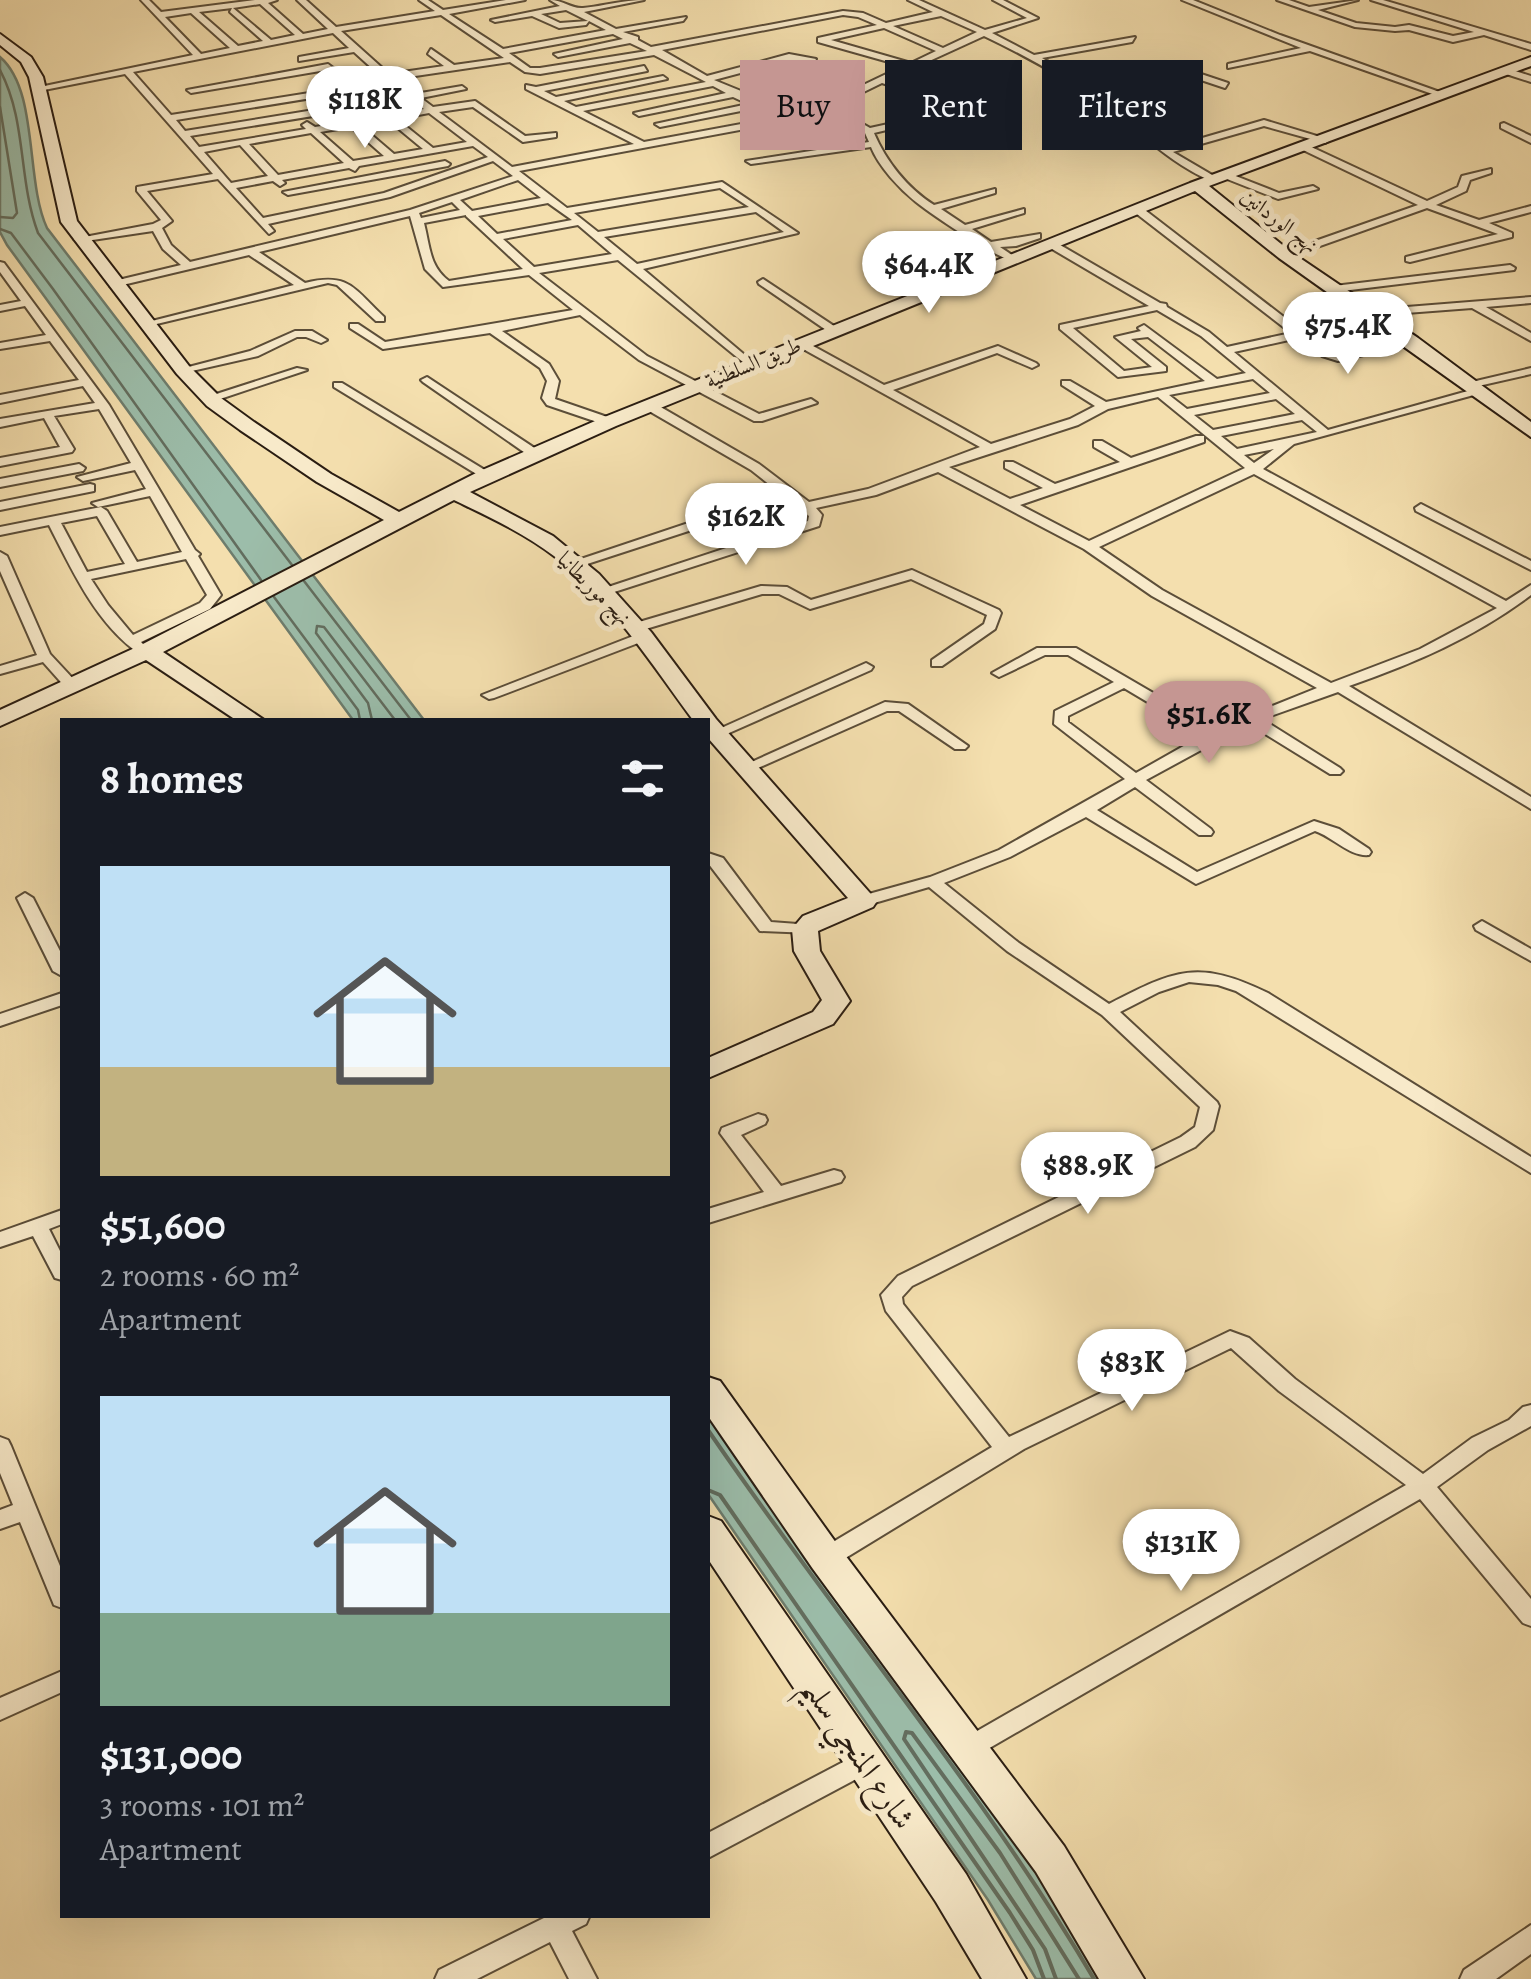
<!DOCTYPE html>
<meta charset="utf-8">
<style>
:root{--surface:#171b24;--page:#20242c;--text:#f1f3f6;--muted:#9ea1a6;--accent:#c59692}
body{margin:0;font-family:Alegreya,Amiri,serif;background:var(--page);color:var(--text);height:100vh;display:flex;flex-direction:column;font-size:38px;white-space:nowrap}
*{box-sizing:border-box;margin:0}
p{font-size:32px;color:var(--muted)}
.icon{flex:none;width:55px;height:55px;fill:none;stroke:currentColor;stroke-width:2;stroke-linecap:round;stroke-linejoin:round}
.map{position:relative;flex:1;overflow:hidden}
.drawer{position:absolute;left:60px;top:718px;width:650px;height:1200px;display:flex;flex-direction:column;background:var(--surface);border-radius:0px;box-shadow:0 10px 40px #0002}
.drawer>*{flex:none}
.guide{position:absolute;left:740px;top:60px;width:640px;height:90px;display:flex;gap:20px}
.price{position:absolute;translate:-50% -85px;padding:0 22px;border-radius:35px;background:#fff;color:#222;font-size:32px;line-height:65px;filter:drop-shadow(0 2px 5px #0008)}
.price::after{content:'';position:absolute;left:50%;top:60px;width:30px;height:22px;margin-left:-15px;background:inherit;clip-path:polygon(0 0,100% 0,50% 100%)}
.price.on{background:var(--accent);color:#111}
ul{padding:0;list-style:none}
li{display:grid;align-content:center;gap:20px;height:530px;padding:0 40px}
li span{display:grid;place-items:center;height:310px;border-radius:0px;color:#555}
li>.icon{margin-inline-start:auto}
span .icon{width:180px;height:180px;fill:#fffc;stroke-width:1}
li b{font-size:42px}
h2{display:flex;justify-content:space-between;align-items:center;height:120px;padding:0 40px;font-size:42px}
.tag{padding:0 35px;border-radius:0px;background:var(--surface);box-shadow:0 10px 40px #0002;font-size:35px;line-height:90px}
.tag.on{background:var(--accent);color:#111}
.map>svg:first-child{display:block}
.water{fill:#9cbdaa;stroke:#6e7d6d;stroke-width:2.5}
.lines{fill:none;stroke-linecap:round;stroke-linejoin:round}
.shore-far1{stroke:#636d5e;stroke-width:2.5}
.shore{stroke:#636d5e;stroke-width:4}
.street-casing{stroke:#5c4e39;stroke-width:4}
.secondary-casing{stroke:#2a1d12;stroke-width:4}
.street{fill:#f8eaca;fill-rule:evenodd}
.secondary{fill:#f8eaca;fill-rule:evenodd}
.labels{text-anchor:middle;stroke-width:10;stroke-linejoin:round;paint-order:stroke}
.far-street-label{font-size:22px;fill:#2a1d12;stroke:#f8eaca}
.near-street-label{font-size:32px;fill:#2a1d12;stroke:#f8eaca}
</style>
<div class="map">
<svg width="1531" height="1979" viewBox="0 0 1531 1979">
<rect width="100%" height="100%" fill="#f4dfae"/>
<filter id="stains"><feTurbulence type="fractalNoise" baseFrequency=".002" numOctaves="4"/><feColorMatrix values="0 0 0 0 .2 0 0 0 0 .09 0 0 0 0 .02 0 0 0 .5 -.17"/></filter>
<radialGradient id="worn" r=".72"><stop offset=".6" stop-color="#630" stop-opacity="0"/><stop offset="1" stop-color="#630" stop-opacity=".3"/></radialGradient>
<path class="water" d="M0 57C39 90 25 181 47 228L424 720H353L7 245 0 232Z
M708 1413 805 1554 1073 1922 1105 1979H1036L988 1900 708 1494Z"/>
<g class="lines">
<path class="shore-far1" d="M0 70C27 121 18 180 38 233L292 565
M0 107 17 213 13 218 0 217
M0 229 11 233 53 289 261 580
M304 581 411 720
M274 597 358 710 360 720
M372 720 368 703 316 633 317 626 324 627 395 720"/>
<path class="shore" d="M708 1430C834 1615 980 1786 1094 1979
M708 1490 720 1495 1010 1913 1033 1950 1044 1979
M1056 1979 1045 1949 904 1739 906 1732 912 1733 1000 1853 1079 1979"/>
<g class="street-casing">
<path id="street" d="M141 0H149L161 12 255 0H277L268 3 303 34 328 29 297 0H306L336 27 435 11 419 0H428L443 10 506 0H525L449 14 503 49 606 30 589 21 586 25 559 28 532 16 495 22 491 20 560 6 550 0C563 0 571 9 583 8 604 6 623 0 644 0L584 12 616 29 686 17 683 21 623 32 638 37V40L651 47 843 11 863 13 886 23 933 12 908 0H919L985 30 1027 18 993 0H1003L1038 18 992 33 1034 55 1135 37 1132 42 1042 58 1074 77 1132 67 1136 70 1081 82 1098 93 1195 72 1228 83 1225 88 1195 78 1104 97 1168 148 1264 120 1330 140 1325 143 1264 126 1173 152 1219 179 1211 181C1168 162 1141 132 1103 105 1064 77 1028 57 984 36L890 79 937 97V101L882 83 833 107 870 128 979 104V108L874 133C886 161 907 188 934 205L995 189V193L941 209 965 225 1024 209V213L972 229 991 242 1040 234V238L1016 246 1000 247 1015 257V261C1000 261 931 214 916 202 900 189 879 167 871 147L751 164 746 161 869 142 865 133 826 110 783 122 519 171 567 208 722 182 798 233 643 269 753 362 755 364 749 367 618 260 539 273 647 356 759 414 811 399 817 403 762 421H754L639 360 580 315 502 331 549 364 559 381 555 399 613 419 615 422 609 426 547 405 542 398 547 381 540 368 490 333 383 349 350 328V324H358L385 342 573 310 529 275 443 287 425 269 410 216 259 252 305 283C349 272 354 289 384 317V321H376L337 285 328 283 144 327V323L294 285 249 255 114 287 110 286V282L181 265 163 249 153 231 79 242 74 239 153 224 161 220 137 191V187L213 174 125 74 39 91 35 88 193 55ZM260 4 295 35 271 40 233 8ZM232 8 230 12 263 41 238 46 199 12ZM566 10 588 21 560 23 541 14ZM191 13 230 48 201 54 165 17ZM441 15 504 58 454 65 431 49 428 54 444 66 389 74 341 31ZM843 15 858 17 877 25 818 38V42L903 66 809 111 783 116 742 94 741 91 714 80 789 60 813 64 816 59 789 54 707 76 662 50ZM941 16 977 32 943 48 893 26ZM884 28 936 51 911 63 831 40ZM333 33 349 48 299 57V61L354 52 386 81 356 85 328 64 187 90 191 93 326 70 347 87 171 115 133 72ZM613 34 623 39 554 54 558 57 630 43 647 51 540 68H530L509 53ZM654 55 706 82 576 107 564 101 667 79 663 76 556 97 544 91 647 71 644 66 536 87 526 85V89L634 144 512 167 439 112 473 107 523 142 556 137V133L525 136 475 101 433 107 421 98 466 89 462 86 415 94 395 79 510 62 525 72 540 74ZM392 85 406 95 185 131 176 120ZM713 86 726 93 634 113 639 116 733 97 748 104 655 124 660 127 756 108 773 118 644 142 583 111ZM412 100 424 109 315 127 307 122 302 125 306 129 199 147 190 136ZM429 113 467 142 433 148 397 119ZM388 120 423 149 394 154 360 125ZM351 127 384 156 353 161 320 132ZM311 133 344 163 278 175 249 144ZM240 145 268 176 231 183 204 152ZM473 146 488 157 384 193 263 218 236 188 273 181 280 186 285 183 282 180 349 168 355 171 359 166ZM493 161 513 176 410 210 190 262 171 245 162 228 172 221 147 191 218 179 269 234 274 231 268 224 390 197ZM518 180 541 198 472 211 460 200ZM720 188 749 207 598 232 574 213ZM452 202 460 210 421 218 419 213ZM548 203 572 220 497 234 478 216ZM756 212 784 232 637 264 604 237ZM466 215V216L523 269 449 281C429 266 430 246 424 223ZM578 225 612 254 534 267 503 239Z
M1182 0H1193L1280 35 1448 95 1441 97 1310 51 1228 68V64L1301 48Z
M1277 0H1289L1309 7 1358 0 1318 10 1356 23 1395 27 1409 25 1453 36 1474 32 1371 0H1383L1531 44V50L1484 35 1453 42 1409 30 1395 31 1355 27Z
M1506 68 1531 76V82L1503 73Z
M1504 123 1531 136V143L1501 128V124Z
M1301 145H1307L1427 201 1458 187 1462 176 1491 169V173L1470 180 1466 191 1436 205 1479 220 1531 206V212L1489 223 1512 233V237L1410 262 1406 261V257L1498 234 1427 208 1289 257H1281V253L1418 205 1301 149Z
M445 161 450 164 448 166 288 195 283 192Z
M1222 173H1228L1279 193 1313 186 1318 189 1278 199 1222 177Z
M1133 207H1141L1302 331 1370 316 1363 313 1369 310 1531 297V303L1486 307 1531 333V341L1472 308 1380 315 1381 320 1309 336 1330 352 1339 354 1412 339 1418 342 1338 361 1322 356 1298 338 1234 352 1328 430 1475 389 1481 393 1294 444 1263 469 1506 601 1531 585V595C1475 637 1415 663 1349 686L1531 797V809L1338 692 1262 719 1340 768 1343 771 1340 774H1330L1249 724 1146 780 1211 829 1213 832 1211 835H1199L1135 787 1097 810 1197 872 1314 821 1339 829 1369 849 1371 852 1369 855C1350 857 1333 837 1315 831L1196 884 1086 817 1010 857 944 883 1019 943 1109 1004C1175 970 1198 959 1268 993L1531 1157V1173L1236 991 1218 985 1189 982 1159 992 1120 1012 1217 1102 1219 1106 1213 1130 1195 1147 912 1286 902 1297 903 1304 1009 1437 1230 1331 1249 1338 1295 1379 1423 1474 1472 1438 1509 1420 1523 1407 1531 1405V1426L1488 1450 1437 1487 1531 1599V1626L1523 1623 1420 1499 967 1761 958 1758 955 1750 958 1742 1406 1485 1279 1391 1231 1348 1024 1449 834 1565 826 1567 818 1565 815 1558 818 1551 992 1447 886 1311 881 1295 898 1276 1181 1137 1195 1127 1200 1107 1102 1015 1007 951 929 887 864 906 856 901 858 897 930 877 999 850 1125 779 1054 724 1055 711 1114 682 1068 655H1045L999 677 992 673 1037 648H1076L1215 729 1317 688 1152 596 1084 549 938 472 876 495 816 508 822 515 819 526 608 594H598L596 591 808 521 809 516 751 470 644 408V402H652L759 464 809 502 868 489 980 447 796 345V341H804L884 385 998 346 1036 363 1038 365 1032 368 997 353 893 390 991 444 1070 419 1095 406 1062 385V381H1070L1106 402 1205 381 1148 337 1131 339 1166 367V371L1118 377 1060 329V325L1149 306 1047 246V242H1055L1160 303 1166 304 1167 307 1209 332 1227 347 1291 333 1133 211ZM1157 310 1201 336 1246 373 1217 379 1144 325 1138 328 1141 331 1115 337 1152 367 1124 371 1073 328ZM1253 379 1270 393 1187 409 1169 395ZM1158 397 1245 468 1089 541 1020 505 1204 442V436H1196L1131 458 1102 441H1094V447L1120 462 1055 484 1013 462H1005V468L1043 488 1010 499 949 467 1078 425 1108 409ZM1276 399 1295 414 1213 430 1194 415ZM1302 420 1317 432 1237 449 1221 436ZM1274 449 1254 463 1244 455ZM1254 474 1497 608 1420 649 1331 683 1162 590 1099 547ZM1124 688 1203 735 1136 773 1068 722V716Z
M938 259 976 275 971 278 937 265 906 275 935 288 936 290 931 293 894 276 897 271Z
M0 262 4 263 109 405 195 550 200 554 198 556 221 595 210 609 141 642 145 646 143 649H133C94 619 71 568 49 525L0 535V527L101 507 107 511 137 562 182 552 150 496 98 507 92 503 146 489 135 470 83 481 77 477 131 463 99 409 54 416 74 449 72 452 0 466V458L60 447 44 418 0 427V419L95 403 83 386 0 403V395L79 380 50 341 0 349V343L46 335 25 306 0 311V305L21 301 0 272ZM97 516 125 564 87 572 61 523ZM186 559 207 595 200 603 133 635 108 605 91 579Z
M1510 265 1515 268 1514 270 1334 292 1329 289 1334 286Z
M763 279 837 328V332H829L759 284 758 282Z
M295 331H312L327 340 321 343 306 337H297L258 356 183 373 177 370 250 351Z
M297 368 307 370 214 401 204 398Z
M1531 368V374L1465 389 1459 385Z
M427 377 539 451V457H531L423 382 421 380Z
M334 383H342L493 475 483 478 334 387Z
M79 464 85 468 83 471 0 487V479Z
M90 484 94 485V491L0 510V502Z
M748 503 754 507 753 510 581 566 576 567 569 563Z
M1421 504 1531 561V570L1416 511 1415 508Z
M0 552 7 556 50 654 77 683V689H67L43 662 0 674V666L37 655 0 571Z
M912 570 999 610 1001 613 995 629 942 666H932V660L984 624 987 615 911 579 810 609 779 594H762L639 631H629L627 628 629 625 761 586 787 587 811 600Z
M641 633 646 634V640L494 698 489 699 482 695Z
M866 663 873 667 871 670 720 737 715 739 708 734Z
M885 702 908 704 968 746 965 749H955L899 711H887L749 772 744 774 736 769Z
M708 853 723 858 771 922 811 925 813 929 811 933 760 931 708 863Z
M25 893 33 898 62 955V976L53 971 17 898Z
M1482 921 1531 949V961L1476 930 1474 926Z
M62 993V1005L0 1026V1014Z
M758 1114 765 1116 767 1120 765 1124 741 1135 781 1186 834 1170 841 1172 844 1177 841 1182 708 1223V1209L764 1192 720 1133 722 1128Z
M62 1210V1224L49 1229 62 1255V1280L55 1278 33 1236 0 1247V1232Z
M0 1437 8 1440 11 1446 62 1571V1608L54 1605 20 1522 0 1529V1510L13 1505 0 1473Z
M62 1671V1692L0 1720V1698Z
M866 1750 875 1753 878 1761 875 1769 708 1858V1833Z
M550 1915H590L586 1924 572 1931 597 1979H569L550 1942 477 1979H435L439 1970Z
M1531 1925V1954L1496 1979H1460L1464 1970Z"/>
</g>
<g class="secondary-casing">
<path id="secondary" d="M0 34 31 57 43 77 77 221 189 366 221 398 254 422 331 474 399 512 480 471 602 418 1190 183 1531 57V66L1209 186 1291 252 1418 338 1531 422V437L1279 258 1195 191 616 426 470 492 553 536 599 574 651 632 716 719 877 901 873 907 818 931 820 951 850 1001 833 1024 708 1078V1058L813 1012 822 1000 794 951 792 929 803 916 848 898 708 738V720H693C651 663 611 600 554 556 524 533 489 517 454 500L163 652 264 720H236L146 660 0 726V710L139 646 384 520 317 482 240 430 207 406 177 374 61 222 29 77 21 62 0 45Z
M708 1377 720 1381 839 1547 1064 1846 1144 1979H1099L1036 1872 813 1569 708 1416Z
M708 1516 721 1521 966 1874 1026 1979H982L936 1902 708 1559Z"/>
</g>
<use href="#street" class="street"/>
<use href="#secondary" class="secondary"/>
</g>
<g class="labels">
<g class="far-street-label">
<text transform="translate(1280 220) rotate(38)" y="8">نهج الوردانين</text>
<text transform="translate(753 362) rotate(-22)" y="8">طريق السلطنية</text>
<text transform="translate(595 588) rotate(45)" y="8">نهج موريطانيا</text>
</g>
<g class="near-street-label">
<text transform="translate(859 1753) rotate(56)" y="11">شارع المنجي سليم</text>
</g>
</g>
<rect width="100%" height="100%" filter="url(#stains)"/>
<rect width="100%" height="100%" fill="url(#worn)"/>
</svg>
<b class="price" style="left:365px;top:151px">$118K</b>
<b class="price" style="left:929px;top:316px">$64.4K</b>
<b class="price" style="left:1348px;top:377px">$75.4K</b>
<b class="price" style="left:746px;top:568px">$162K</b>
<b class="price on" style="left:1209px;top:766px">$51.6K</b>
<b class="price" style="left:1088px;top:1217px">$88.9K</b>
<b class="price" style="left:1132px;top:1414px">$83K</b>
<b class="price" style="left:1181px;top:1594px">$131K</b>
<div class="guide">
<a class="tag on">Buy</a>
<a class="tag">Rent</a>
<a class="tag">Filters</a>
</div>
<section class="drawer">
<h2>8 homes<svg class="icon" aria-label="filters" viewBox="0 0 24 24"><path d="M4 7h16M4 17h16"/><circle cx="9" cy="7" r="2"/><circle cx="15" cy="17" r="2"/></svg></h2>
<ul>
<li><span style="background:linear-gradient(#bfe0f5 65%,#c2b280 0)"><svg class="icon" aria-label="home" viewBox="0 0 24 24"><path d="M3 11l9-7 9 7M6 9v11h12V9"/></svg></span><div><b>$51,600</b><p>2 rooms · 60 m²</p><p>Apartment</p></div></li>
<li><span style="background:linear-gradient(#bfe0f5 70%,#7fa58c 0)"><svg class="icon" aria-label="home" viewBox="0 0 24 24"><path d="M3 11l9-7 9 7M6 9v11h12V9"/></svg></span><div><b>$131,000</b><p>3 rooms · 101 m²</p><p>Apartment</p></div></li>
</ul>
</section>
</div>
